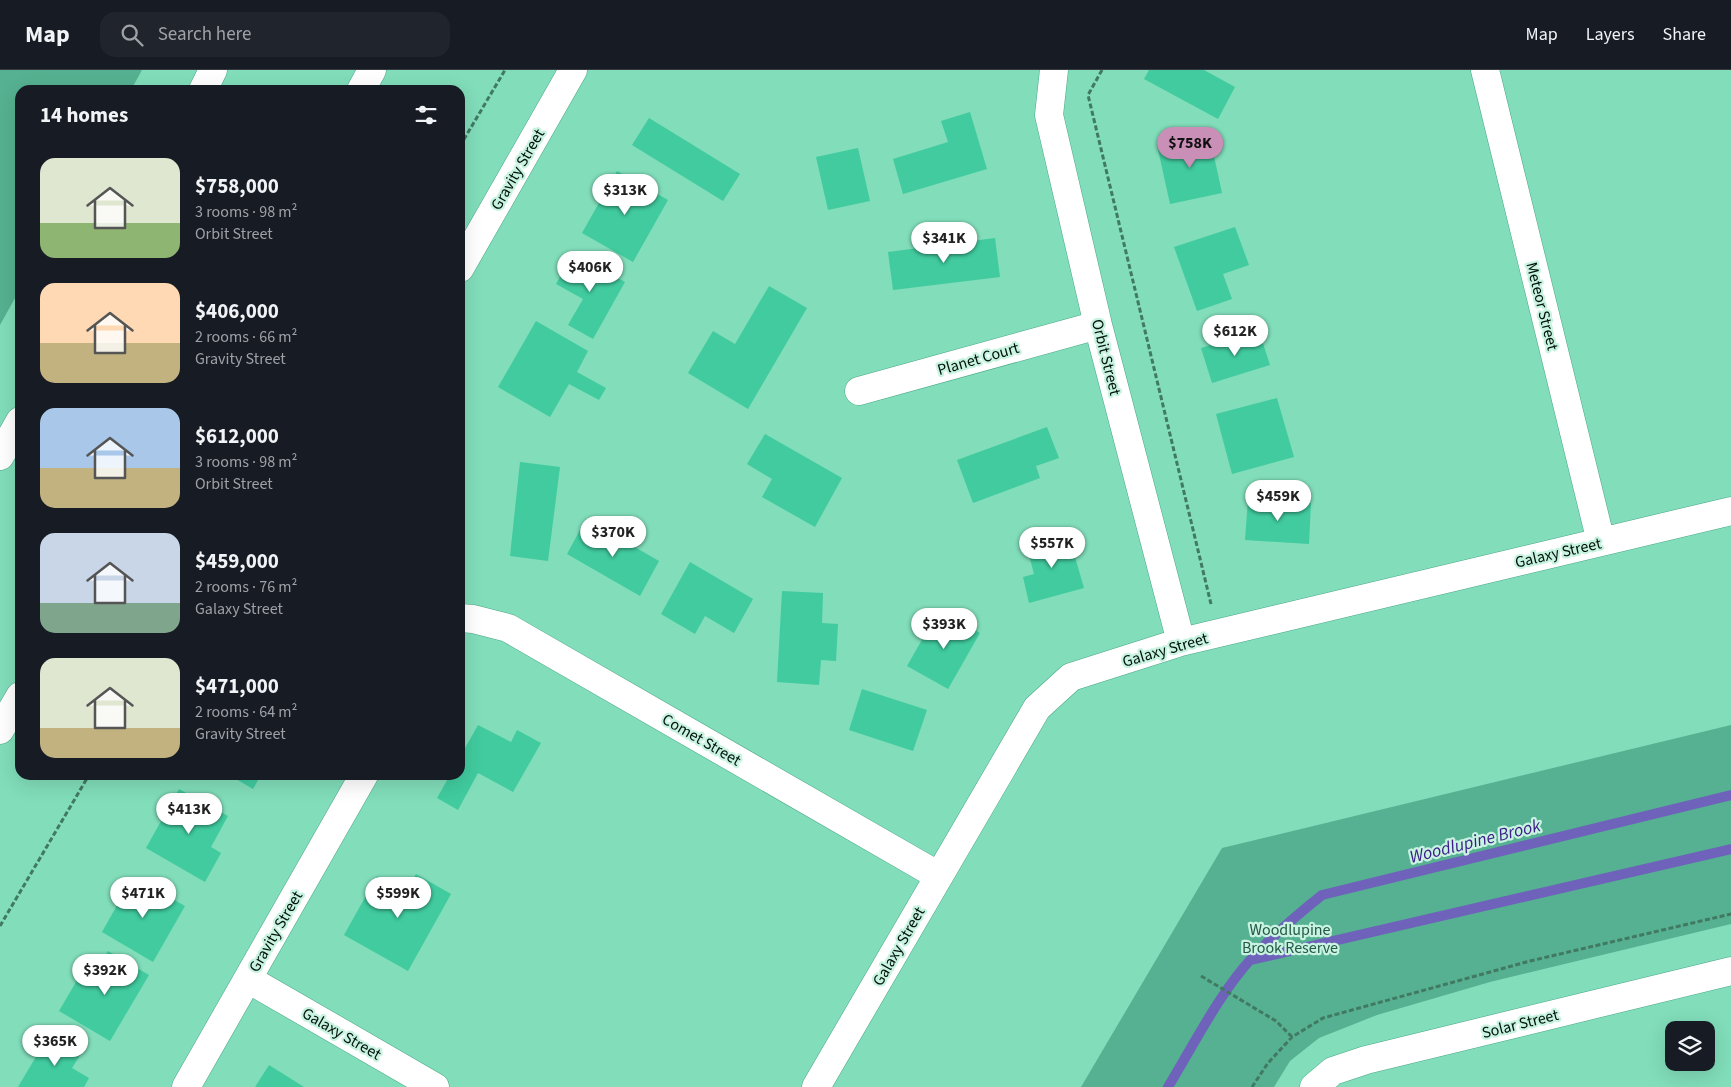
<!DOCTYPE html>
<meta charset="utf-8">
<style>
:root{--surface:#171b24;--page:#20242c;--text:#f1f3f6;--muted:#9ea1a6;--line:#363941;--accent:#c98fb7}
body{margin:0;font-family:"Source Sans 3",sans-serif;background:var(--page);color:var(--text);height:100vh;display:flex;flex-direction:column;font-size:19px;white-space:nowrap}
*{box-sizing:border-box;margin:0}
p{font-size:16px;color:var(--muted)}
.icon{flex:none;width:28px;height:28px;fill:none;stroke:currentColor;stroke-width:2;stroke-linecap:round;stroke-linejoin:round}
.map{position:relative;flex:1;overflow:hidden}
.side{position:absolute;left:15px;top:15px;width:450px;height:695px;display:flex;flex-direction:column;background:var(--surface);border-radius:15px;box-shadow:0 5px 20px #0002}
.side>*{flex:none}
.tools{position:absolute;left:1665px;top:951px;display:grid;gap:10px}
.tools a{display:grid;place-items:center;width:50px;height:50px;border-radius:10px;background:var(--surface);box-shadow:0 5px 20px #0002;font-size:25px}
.price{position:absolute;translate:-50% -42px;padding:0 11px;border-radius:18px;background:#fff;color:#222;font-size:16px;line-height:32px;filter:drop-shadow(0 1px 2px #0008)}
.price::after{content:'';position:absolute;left:50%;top:30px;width:15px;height:11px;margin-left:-8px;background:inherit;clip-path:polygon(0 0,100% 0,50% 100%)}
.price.on{background:var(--accent);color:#111}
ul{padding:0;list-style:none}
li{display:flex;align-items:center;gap:15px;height:125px;padding:0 25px}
li span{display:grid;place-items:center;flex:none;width:140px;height:100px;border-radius:15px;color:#555}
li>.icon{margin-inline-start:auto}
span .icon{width:60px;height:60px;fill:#fffc;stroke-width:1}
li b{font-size:21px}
h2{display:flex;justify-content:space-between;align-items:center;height:60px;padding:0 25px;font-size:21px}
header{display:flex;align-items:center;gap:30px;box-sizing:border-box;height:70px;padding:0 25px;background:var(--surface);border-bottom:1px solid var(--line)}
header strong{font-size:24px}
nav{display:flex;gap:28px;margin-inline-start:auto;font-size:18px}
.search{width:350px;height:45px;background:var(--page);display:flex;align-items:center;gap:12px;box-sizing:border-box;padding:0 18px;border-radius:15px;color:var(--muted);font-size:19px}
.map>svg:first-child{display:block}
.green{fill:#55b191}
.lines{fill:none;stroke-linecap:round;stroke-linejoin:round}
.stream{stroke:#6f62bb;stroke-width:10}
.building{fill:#41cb9f}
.minor-casing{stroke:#4aa787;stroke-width:29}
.highway-casing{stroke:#4aa787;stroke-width:29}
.path{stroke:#417963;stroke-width:3;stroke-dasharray:5 2.5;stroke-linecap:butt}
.minor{stroke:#fff;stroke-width:28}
.highway{stroke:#fff;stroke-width:28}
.labels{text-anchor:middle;stroke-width:4.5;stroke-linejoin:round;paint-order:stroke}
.street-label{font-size:16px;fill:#00120a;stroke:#c8f3e1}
.park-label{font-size:16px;fill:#245a47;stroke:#c8f3e1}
.water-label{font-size:18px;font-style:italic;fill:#3b1c88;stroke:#c8f3e1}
</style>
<header>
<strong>Map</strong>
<div class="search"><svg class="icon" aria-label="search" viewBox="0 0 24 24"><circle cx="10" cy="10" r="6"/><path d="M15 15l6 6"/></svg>Search here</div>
<nav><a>Map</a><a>Layers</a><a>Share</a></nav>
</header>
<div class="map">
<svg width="1731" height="1017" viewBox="0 0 1731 1017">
<rect width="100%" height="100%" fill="#81ddba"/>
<path class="green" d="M0 0H142L131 20H20V219L0 255Z
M1731 655V854L1490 912 1377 945 1319 968 1290 991 1274 1017H1081L1222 778Z"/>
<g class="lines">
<path class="stream" d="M1251 890 1731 779
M1168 1017C1193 976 1219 924 1251 889 1273 865 1297 845 1322 825L1731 725"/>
</g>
<path class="building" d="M1149 0H1204L1235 17 1218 49 1144 9Z
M970 42 987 99 903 124 893 89 948 72 941 51Z
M649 48 740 104 723 131 632 75Z
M1209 63 1222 123 1170 134 1157 75Z
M858 78 870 131 828 140 816 87Z
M617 101 668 130 633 192 582 163Z
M1235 157 1249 195 1223 204 1232 229 1197 241 1174 177Z
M995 168 1000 207 893 220 888 182Z
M573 183 625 212 593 269 568 255 583 229 556 214Z
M769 216 807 238 748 339 688 303 713 261 735 274Z
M536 251 588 281 577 302 606 318 599 330 569 314 550 347 498 317Z
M1259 261 1270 295 1212 313 1201 278Z
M1277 328 1294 387 1232 404 1216 344Z
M1047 357 1059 388 1036 396 1040 408 973 433 957 390Z
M765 364 842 408 815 457 762 427 772 409 747 394Z
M520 392 560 397 548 491 510 486Z
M1248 429 1311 433 1309 474 1245 470Z
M586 449 659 491 640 526 567 484Z
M1068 463 1084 518 1029 533 1023 507 1034 504 1026 474Z
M690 492 753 529 734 563 705 546 695 564 661 544Z
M782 521 823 523 822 553 838 554 836 591 821 590 819 615 777 612Z
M939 540 980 563 948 619 907 596Z
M862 619 927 640 913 681 849 660Z
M478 655 511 672 517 660 541 673 513 722 478 703 458 740 437 728 450 705H460V687Z
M229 705H261L253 719Z
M179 719 228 746 211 777 221 783 205 812 146 778Z
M416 804 451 824 408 901 344 865 377 806 406 822Z
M133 807 185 836 153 892 102 862Z
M108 881 149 905 110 971 59 941 83 900 93 906Z
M50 963 82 982 72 998 89 1008 84 1017H18Z
M269 995 304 1017H255Z"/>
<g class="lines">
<g class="minor-casing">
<path id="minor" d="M1054 0 1049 45 1098 255 1181 572
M1485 0 1601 472
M460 198 573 0
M859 321 1098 255
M460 548 473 549 508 558 939 806
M248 909 435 1017
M186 1017 364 705
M816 1017 1037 638 1071 607 1181 572 1731 441
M1314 1017 1333 1001 1366 990 1731 901"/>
</g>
<g class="highway-casing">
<path id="highway" d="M203 20 213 0
M361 20 372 0
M0 386 20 351
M0 660 20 626"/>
</g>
<path class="path" d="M1102 0 1088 25 1211 534
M460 76 505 0
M0 856 89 705
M1201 906 1276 951 1292 967
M1252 1017 1268 993 1292 967 1323 948 1530 891 1731 844"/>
<use href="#minor" class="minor"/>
<use href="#highway" class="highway"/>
</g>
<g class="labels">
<g class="street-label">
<text transform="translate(517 99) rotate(-60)" y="6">Gravity Street</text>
<text transform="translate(1543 236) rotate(76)" y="6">Meteor Street</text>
<text transform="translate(1107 287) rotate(76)" y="6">Orbit Street</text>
<text transform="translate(978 288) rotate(-16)" y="6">Planet Court</text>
<text transform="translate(1558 482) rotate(-13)" y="6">Galaxy Street</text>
<text transform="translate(1165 579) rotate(-16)" y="6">Galaxy Street</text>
<text transform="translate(702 669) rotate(30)" y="6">Comet Street</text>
<text transform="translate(275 861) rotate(-60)" y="6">Gravity Street</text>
<text transform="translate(898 876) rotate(-60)" y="6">Galaxy Street</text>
<text transform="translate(1520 953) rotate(-14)" y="6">Solar Street</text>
<text transform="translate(342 963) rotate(30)" y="6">Galaxy Street</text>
</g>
<g class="park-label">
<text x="1290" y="865">Woodlupine<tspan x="1290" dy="18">Brook Reserve</tspan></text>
</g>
<g class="water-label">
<text transform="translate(1475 771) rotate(-14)" y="6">Woodlupine Brook</text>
</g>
</g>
</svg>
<div class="tools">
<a><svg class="icon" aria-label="layers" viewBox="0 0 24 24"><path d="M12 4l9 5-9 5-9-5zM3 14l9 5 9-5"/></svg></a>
</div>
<b class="price on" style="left:1190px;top:99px">$758K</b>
<b class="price" style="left:625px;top:146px">$313K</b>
<b class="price" style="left:944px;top:194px">$341K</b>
<b class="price" style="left:590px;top:223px">$406K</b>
<b class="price" style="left:1235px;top:287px">$612K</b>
<b class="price" style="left:1278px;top:452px">$459K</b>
<b class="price" style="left:613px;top:488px">$370K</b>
<b class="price" style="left:1052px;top:499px">$557K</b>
<b class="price" style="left:944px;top:580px">$393K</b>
<b class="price" style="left:189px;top:765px">$413K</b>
<b class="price" style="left:143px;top:849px">$471K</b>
<b class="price" style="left:398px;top:849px">$599K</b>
<b class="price" style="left:105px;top:926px">$392K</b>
<b class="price" style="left:55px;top:997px">$365K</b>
<section class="side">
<h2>14 homes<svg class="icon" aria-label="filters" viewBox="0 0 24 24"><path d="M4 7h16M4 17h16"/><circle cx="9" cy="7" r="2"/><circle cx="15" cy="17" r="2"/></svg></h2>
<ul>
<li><span style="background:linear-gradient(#dfe7d0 65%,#8fb573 0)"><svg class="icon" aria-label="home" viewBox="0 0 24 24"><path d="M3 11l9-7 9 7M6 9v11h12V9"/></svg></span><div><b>$758,000</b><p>3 rooms · 98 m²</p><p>Orbit Street</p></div></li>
<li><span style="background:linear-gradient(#ffd9b3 60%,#c2b280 0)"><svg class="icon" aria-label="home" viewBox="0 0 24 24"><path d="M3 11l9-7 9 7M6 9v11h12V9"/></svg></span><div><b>$406,000</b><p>2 rooms · 66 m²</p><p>Gravity Street</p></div></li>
<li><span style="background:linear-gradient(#a9c7e8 60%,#c2b280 0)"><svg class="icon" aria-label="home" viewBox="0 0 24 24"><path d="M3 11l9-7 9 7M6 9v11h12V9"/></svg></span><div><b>$612,000</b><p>3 rooms · 98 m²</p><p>Orbit Street</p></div></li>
<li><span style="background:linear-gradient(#c9d6e8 70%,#7fa58c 0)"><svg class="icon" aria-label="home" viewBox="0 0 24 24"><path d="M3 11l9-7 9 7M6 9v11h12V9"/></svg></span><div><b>$459,000</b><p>2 rooms · 76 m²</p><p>Galaxy Street</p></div></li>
<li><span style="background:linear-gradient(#dfe7d0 70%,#c2b280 0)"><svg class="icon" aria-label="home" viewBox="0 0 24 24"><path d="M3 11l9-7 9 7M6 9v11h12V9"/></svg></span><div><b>$471,000</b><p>2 rooms · 64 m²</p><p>Gravity Street</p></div></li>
</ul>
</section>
</div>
